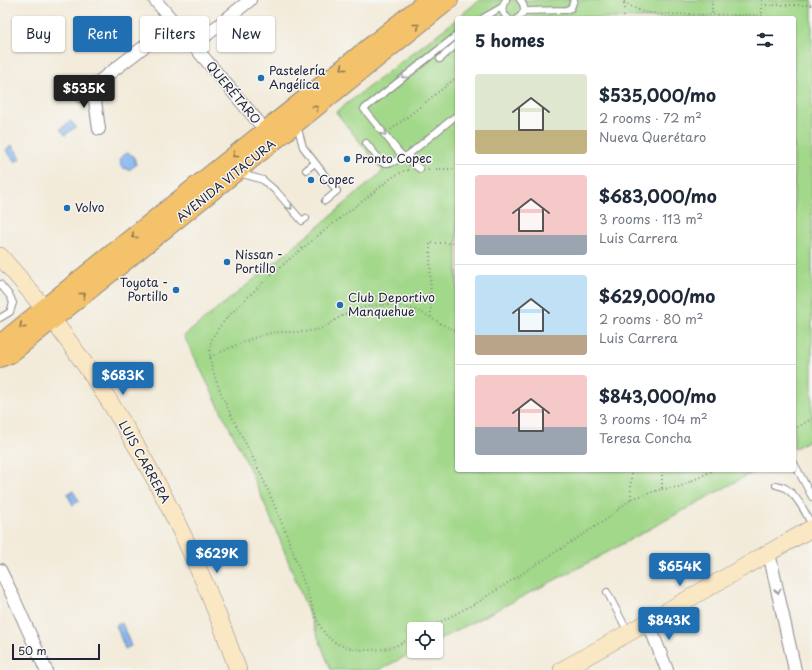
<!DOCTYPE html>
<meta charset="utf-8">
<style>
:root{--surface:#fff;--page:#f2f2f3;--text:#1f2937;--muted:#747a83;--line:#e0e1e3;--accent:#1f6fb2}
body{margin:0;font-family:"Playpen Sans",sans-serif;background:var(--page);color:var(--text);height:100vh;display:flex;flex-direction:column;font-size:15px;white-space:nowrap}
*{box-sizing:border-box;margin:0}
p{font-size:13px;color:var(--muted)}
.icon{flex:none;width:22px;height:22px;fill:none;stroke:currentColor;stroke-width:2;stroke-linecap:round;stroke-linejoin:round}
.map{position:relative;flex:1;overflow:hidden}
.panel{position:absolute;left:455px;top:16px;width:341px;height:456px;display:flex;flex-direction:column;background:var(--surface);border-radius:4px;box-shadow:0 1px 3px #0004}
.panel>*{flex:none}
.hud{position:absolute;left:12px;top:16px;width:380px;height:36px;display:flex;gap:8px}
.buttons{position:absolute;left:407px;top:622px;display:grid;gap:8px}
.buttons a{display:grid;place-items:center;width:36px;height:36px;border-radius:4px;background:var(--surface);box-shadow:0 1px 3px #0004;font-size:20px}
.scale{position:absolute;left:12px;bottom:10px;width:88px;box-sizing:border-box;padding-left:4px;border:2px solid #22223b;border-top:0;font-size:11px;line-height:14px;white-space:nowrap;color:#22223b;-webkit-text-stroke:3px #f6f6f2;paint-order:stroke}
.price{position:absolute;translate:-50% -34px;padding:0 9px;border-radius:4px;background:var(--accent);color:#fff;font-size:13px;line-height:26px;filter:drop-shadow(0 1px 2px #0008)}
.price::after{content:'';position:absolute;left:50%;top:24px;width:12px;height:9px;margin-left:-6px;background:inherit;clip-path:polygon(0 0,100% 0,50% 100%)}
.price.active{background:#222;color:#fff}
ul{padding:0;list-style:none}
li{display:flex;align-items:center;gap:12px;height:100px;padding:0 20px}
li+li{border-top:1px solid var(--line)}
li span{display:grid;place-items:center;flex:none;width:112px;height:80px;border-radius:4px;color:#555}
li>.icon{margin-inline-start:auto}
span .icon{width:48px;height:48px;fill:#fffc;stroke-width:1}
li b{font-size:17px}
h2{display:flex;justify-content:space-between;align-items:center;height:48px;padding:0 20px;font-size:17px}
.tag{padding:0 14px;border-radius:4px;background:var(--surface);box-shadow:0 1px 3px #0004;font-size:14px;line-height:36px}
.tag.active{background:var(--accent);color:#fff}
.map>svg:first-child{display:block}
.green{fill:#a2d889;stroke:#627d62}
.water{fill:#84b4ef;stroke:#536b95}
.lines{fill:none;stroke-linecap:round;stroke-linejoin:round}
.lane-casing{stroke:#8a868a;stroke-width:8}
.street-casing{stroke:#8a868a;stroke-width:14}
.secondary-casing{stroke:#8a868a;stroke-width:18}
.primary-casing{stroke:#8a868a;stroke-width:20}
.path{stroke:#8a868a;stroke-width:2;stroke-dasharray:1 3;stroke-linecap:butt}
.lane{stroke:#fff;stroke-width:6}
.street{stroke:#fff;stroke-width:12}
.secondary{stroke:#fae7c3;stroke-width:17}
.primary{stroke:#f3c26a;stroke-width:18}
.oneway{stroke:#8a7252}
.oneway2{stroke:#9c9ca7}
.poi-dot{fill:#1f6fb2;stroke:#f6f6f2;stroke-width:1.5}
.labels{text-anchor:middle;stroke-width:3;stroke-linejoin:round;paint-order:stroke}
.poi-label{font-size:12px;fill:#22223b;stroke:#f6f6f2;text-anchor:start}
.street-label{font-size:12px;fill:#22223b;stroke:#f6f6f2}
</style>
<div class="map">
<svg width="812" height="670" viewBox="0 0 812 670">
<rect width="100%" height="100%" fill="#f6f6f2"/>
<filter id="ink" filterUnits="userSpaceOnUse"><feTurbulence type="fractalNoise" baseFrequency=".025" numOctaves="2"/><feDisplacementMap in="SourceGraphic" scale="8" xChannelSelector="R" yChannelSelector="G"/><feConvolveMatrix kernelMatrix="1 2 1 2 8 2 1 2 1" color-interpolation-filters="sRGB"/></filter>
<filter id="wash" filterUnits="userSpaceOnUse"><feTurbulence type="fractalNoise" baseFrequency=".012" numOctaves="4" result="noise"/><feDisplacementMap in="SourceGraphic" scale="16" xChannelSelector="R" yChannelSelector="G"/><feGaussianBlur stdDeviation="0.9" result="paint"/><feColorMatrix in="noise" values="0 0 0 0 0 0 0 0 0 0 0 0 0 0 0 0 0 1.4 0 .05"/><feComposite in="paint" operator="in"/></filter>
<g filter="url(#wash)">
<rect width="100%" height="100%" fill="#f3ebda"/>
<path class="green" d="M479 0H812V438L794 449V18H457V470H757L584 565 436 641V629H414V651H416L379 670H331L278 535 246 461 184 336C251 282 318 228 383 171L336 112 453 22Z"/>
<path class="water" d="M71 121 76 127 65 135 60 129Z
M12 145 21 158 15 162 6 150Z
M127 153 134 156 136 165 129 170 121 167 120 158Z
M73 491 79 501 73 505 67 494Z
M122 623 131 646 125 649 116 625Z"/>
</g>
<g filter="url(#ink)">
<g class="lines">
<g class="lane-casing">
<path id="lane" d="M506 0C501 6 501 13 508 18
M524 11 566 10 571 8 574 0
M483 18 502 7
M518 18C525 13 526 6 520 0
M440 59 457 44
M297 125 303 147 337 191 325 201
M366 143 380 160 383 163H391L408 155 457 115
M408 155 412 163 420 169
M404 157 398 151 364 109 457 35
M306 170 315 163
M239 173 263 180 277 192 302 221 306 218
M0 284 10 296 13 303 10 312 0 318
M794 463 812 497
M776 485C779 486 782 486 785 488 796 494 807 515 812 526
M607 592 628 632"/>
</g>
<g class="street-casing">
<path id="street" d="M155 0 266 131
M193 46 250 0
M93 86 99 129
M80 96 175 23
M769 553 795 670
M0 570 10 590 46 670
M648 622 667 670"/>
</g>
<g class="secondary-casing">
<path id="secondary" d="M0 256C106 375 186 519 238 670
M562 670 648 622 812 528"/>
</g>
<g class="primary-casing">
<path id="primary" d="M0 344 53 301 428 0
M0 358 10 354 449 0"/>
</g>
<path class="path" d="M624 0V18
M712 0V15
M762 0V18
M624 2 630 6 643 12 660 14 762 15
M762 5H812
M391 130 457 77
M428 169H457
M408 170 404 171 394 176C343 217 289 255 243 302 232 313 216 327 211 342 202 369 243 436 255 462 265 483 274 504 283 526 295 556 306 589 317 620 320 626 324 633 329 638 345 652 372 652 392 647 399 645 407 640 414 636
M431 317 430 243H457
M210 357C229 349 247 339 267 334 283 330 300 334 316 330 325 328 332 322 340 317 355 309 372 304 389 305 400 306 412 308 422 313 434 319 443 326 457 331
M794 429 812 419
M631 470V499
M662 489 679 487 714 470
M427 629 478 602 607 519 631 499 662 489V470"/>
<use href="#lane" class="lane"/>
<use href="#street" class="street"/>
<use href="#secondary" class="secondary"/>
<use href="#primary" class="primary"/>
</g>
<defs><path id="oneway-chevron" d="M-2-3.5L2.5 0L-2 3.5" fill="none" stroke-width="1.6" stroke-linecap="round" stroke-linejoin="round"/></defs>
<g class="oneway">
<use href="#oneway-chevron" transform="translate(417 26) rotate(-39)"/>
<use href="#oneway-chevron" transform="translate(343 68) rotate(141)"/>
<use href="#oneway-chevron" transform="translate(316 108) rotate(-39)"/>
<use href="#oneway-chevron" transform="translate(235 155) rotate(141)"/>
<use href="#oneway-chevron" transform="translate(134 236) rotate(141)"/>
<use href="#oneway-chevron" transform="translate(83 295) rotate(-39)"/>
<use href="#oneway-chevron" transform="translate(22 326) rotate(140)"/>
</g>
<g class="oneway2">
<use href="#oneway-chevron" transform="translate(404 76) rotate(141)"/>
<use href="#oneway-chevron" transform="translate(384 133) rotate(51)"/>
<use href="#oneway-chevron" transform="translate(290 207) rotate(49)"/>
<use href="#oneway-chevron" transform="translate(778 591) rotate(78)"/>
</g>
</g>
<g class="poi-dot">
<circle cx="261" cy="78" r="4"/>
<circle cx="347" cy="159" r="4"/>
<circle cx="311" cy="180" r="4"/>
<circle cx="67" cy="208" r="4"/>
<circle cx="227" cy="262" r="4"/>
<circle cx="176" cy="290" r="4"/>
<circle cx="340" cy="305" r="4"/>
</g>
<g class="labels">
<g class="poi-label">
<text x="269" y="75">Pastelería<tspan x="269" dy="14">Angélica</tspan></text>
<text x="355" y="163">Pronto Copec</text>
<text x="319" y="184">Copec</text>
<text x="75" y="212">Volvo</text>
<text x="235" y="259">Nissan -<tspan x="235" dy="14">Portillo</tspan></text>
<text x="168" y="287" text-anchor="end">Toyota -<tspan x="168" dy="14">Portillo</tspan></text>
<text x="348" y="302">Club Deportivo<tspan x="348" dy="14">Manquehue</tspan></text>
</g>
<g class="street-label">
<text transform="translate(233 93) rotate(50)" y="4">QUERÉTARO</text>
<text transform="translate(226 181) rotate(-39)" y="4">AVENIDA VITACURA</text>
<text transform="translate(144 462) rotate(61)" y="4">LUIS CARRERA</text>
</g>
</g>
</svg>
<div class="buttons">
<a><svg class="icon" aria-label="locate" viewBox="0 0 24 24"><circle cx="12" cy="12" r="6"/><path d="M12 2v4M12 18v4M2 12h4M18 12h4"/></svg></a>
</div>
<div class="scale">50 m</div>
<b class="price active" style="left:84px;top:109px">$535K</b>
<b class="price" style="left:123px;top:396px">$683K</b>
<b class="price" style="left:217px;top:574px">$629K</b>
<b class="price" style="left:680px;top:587px">$654K</b>
<b class="price" style="left:669px;top:641px">$843K</b>
<div class="hud">
<a class="tag">Buy</a>
<a class="tag active">Rent</a>
<a class="tag">Filters</a>
<a class="tag">New</a>
</div>
<section class="panel">
<h2>5 homes<svg class="icon" aria-label="filters" viewBox="0 0 24 24"><path d="M4 7h16M4 17h16"/><circle cx="9" cy="7" r="2"/><circle cx="15" cy="17" r="2"/></svg></h2>
<ul>
<li><span style="background:linear-gradient(#dfe7d0 70%,#c2b280 0)"><svg class="icon" aria-label="home" viewBox="0 0 24 24"><path d="M3 11l9-7 9 7M6 9v11h12V9"/></svg></span><div><b>$535,000/mo</b><p>2 rooms · 72 m²</p><p>Nueva Querétaro</p></div></li>
<li><span style="background:linear-gradient(#f6c9c9 75%,#9aa5b1 0)"><svg class="icon" aria-label="home" viewBox="0 0 24 24"><path d="M3 11l9-7 9 7M6 9v11h12V9"/></svg></span><div><b>$683,000/mo</b><p>3 rooms · 113 m²</p><p>Luis Carrera</p></div></li>
<li><span style="background:linear-gradient(#bfe0f5 75%,#b9a48a 0)"><svg class="icon" aria-label="home" viewBox="0 0 24 24"><path d="M3 11l9-7 9 7M6 9v11h12V9"/></svg></span><div><b>$629,000/mo</b><p>2 rooms · 80 m²</p><p>Luis Carrera</p></div></li>
<li><span style="background:linear-gradient(#f6c9c9 65%,#9aa5b1 0)"><svg class="icon" aria-label="home" viewBox="0 0 24 24"><path d="M3 11l9-7 9 7M6 9v11h12V9"/></svg></span><div><b>$843,000/mo</b><p>3 rooms · 104 m²</p><p>Teresa Concha</p></div></li>
</ul>
</section>
</div>
